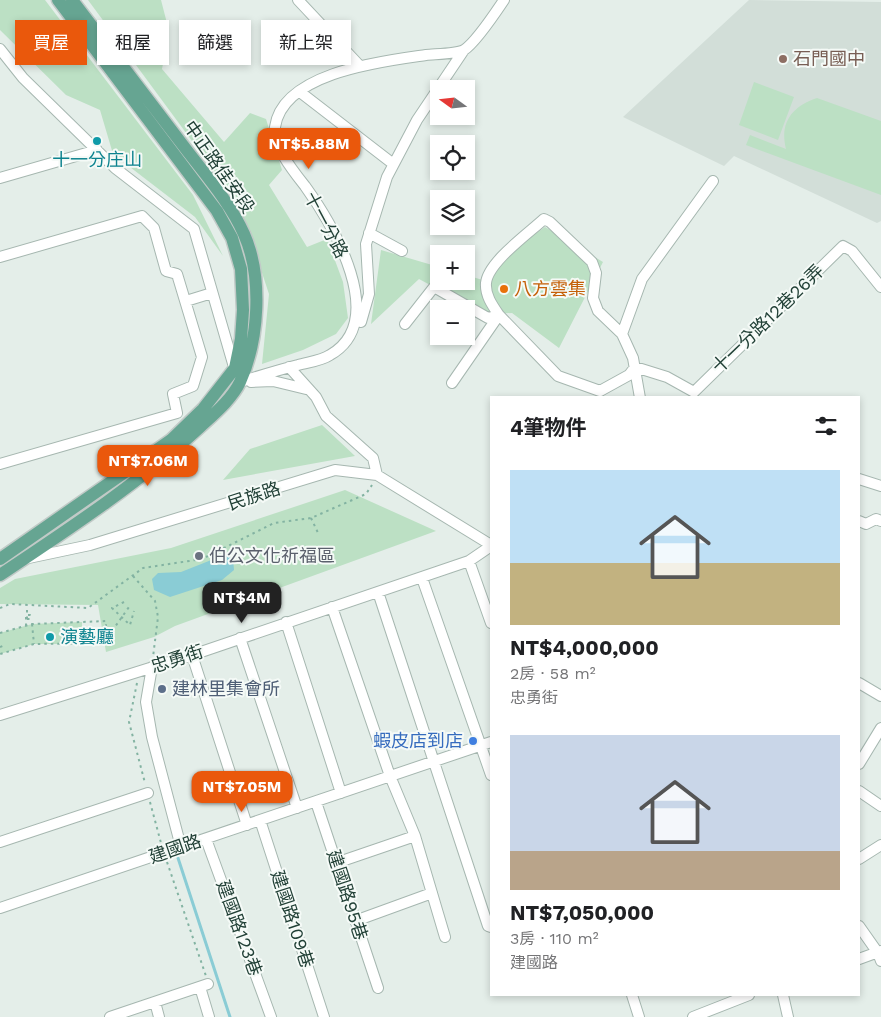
<!DOCTYPE html>
<html lang="zh-TW">
<meta charset="utf-8">
<style>
:root{--surface:#fff;--page:#f2f2f2;--text:#202124;--muted:#757577;--accent:#ea580c}
body{margin:0;font-family:"Work Sans","Noto Sans TC",sans-serif;background:var(--page);color:var(--text);height:100vh;display:flex;flex-direction:column;font-size:19px;white-space:nowrap}
*{box-sizing:border-box;margin:0}
p{font-size:16px;color:var(--muted)}
.icon{flex:none;width:28px;height:28px;fill:none;stroke:currentColor;stroke-width:2;stroke-linecap:round;stroke-linejoin:round}
.map{position:relative;flex:1;overflow:hidden}
.details{position:absolute;left:490px;top:396px;width:370px;height:600px;display:flex;flex-direction:column;background:var(--surface);border-radius:0px;box-shadow:0 2px 8px #0003}
.details>*{flex:none}
.top-card{position:absolute;left:15px;top:20px;width:400px;height:45px;display:flex;gap:10px}
.needle{width:32px;rotate:285deg}
.controls{position:absolute;left:430px;top:80px;display:grid;gap:10px}
.controls a{display:grid;place-items:center;width:45px;height:45px;border-radius:0px;background:var(--surface);box-shadow:0 2px 8px #0003;font-size:25px}
.price{position:absolute;translate:-50% -42px;padding:0 11px;border-radius:10px;background:var(--accent);color:#fff;font-size:16px;line-height:32px;filter:drop-shadow(0 1px 2px #0008)}
.price::after{content:'';position:absolute;left:50%;top:30px;width:15px;height:11px;margin-left:-8px;background:inherit;clip-path:polygon(0 0,100% 0,50% 100%)}
.price.active{background:#222;color:#fff}
ul{padding:0;list-style:none}
li{display:grid;align-content:center;gap:10px;height:265px;padding:0 20px}
li span{display:grid;place-items:center;height:155px;border-radius:0px;color:#555}
li>.icon{margin-inline-start:auto}
span .icon{width:90px;height:90px;fill:#fffc;stroke-width:1}
li b{font-size:21px}
h2{display:flex;justify-content:space-between;align-items:center;height:60px;padding:0 20px;font-size:21px}
.chip{padding:0 18px;border-radius:0px;background:var(--surface);box-shadow:0 2px 8px #0003;font-size:18px;line-height:45px}
.chip.active{background:var(--accent);color:#fff}
.map>svg:first-child{display:block}
.built{fill:#d2ded8}
.green{fill:#bce0c4}
.water{fill:#8accd5}
.lines{fill:none;stroke-linecap:round;stroke-linejoin:round}
.stream{stroke:#8accd5;stroke-width:3}
.minor-casing{stroke:#a6b7b0;stroke-width:12}
.major-casing{stroke:#c1cac7;stroke-width:15}
.path{stroke:#83b3a2;stroke-width:2;stroke-dasharray:2.5 4;stroke-linecap:butt}
.minor{stroke:#fff;stroke-width:10}
.major{stroke:#66a592;stroke-width:12}
.path-bridge{stroke:#83b3a2;stroke-width:2;stroke-dasharray:2.5 4;stroke-linecap:butt}
.education-dot{fill:#8d6e63;stroke:#f5faf7;stroke-width:2}
.culture-dot{fill:#0f9aa8;stroke:#f5faf7;stroke-width:2}
.food-dot{fill:#e8710a;stroke:#f5faf7;stroke-width:2}
.worship-dot{fill:#6b7280;stroke:#f5faf7;stroke-width:2}
.service-dot{fill:#5c6f8a;stroke:#f5faf7;stroke-width:2}
.shop-dot{fill:#3f7fe0;stroke:#f5faf7;stroke-width:2}
.labels{text-anchor:middle;stroke-width:4;stroke-linejoin:round;paint-order:stroke}
.education-label{font-size:18px;fill:#785e54;stroke:#f5faf7;text-anchor:start}
.culture-label{font-size:18px;fill:#0d838f;stroke:#f5faf7}
.street-label{font-size:18px;fill:#224137;stroke:#f5faf7}
.food-label{font-size:18px;fill:#c56008;stroke:#f5faf7;text-anchor:start}
.worship-label{font-size:18px;fill:#5b616d;stroke:#f5faf7;text-anchor:start}
.service-label{font-size:18px;fill:#4e5e75;stroke:#f5faf7;text-anchor:start}
.shop-label{font-size:18px;fill:#366cbe;stroke:#f5faf7;text-anchor:end}
</style>
<div class="map">
<svg width="881" height="1017" viewBox="0 0 881 1017">
<rect width="100%" height="100%" fill="#e4eee9"/>
<path class="built" d="M749 0 881 2V221L877 223 734 156 724 166 623 117Z"/>
<path class="green" d="M0 0H45L193 195 223 256 195 217 113 154 100 110 66 95 0 30Z
M88 0H161L169 31 162 69 224 142 250 113 266 119 282 170 269 185 307 247 327 239 343 282 348 318 336 334 303 350 262 364 269 294 240 206Z
M754 82 794 97 778 140 739 125Z
M817 98 881 121V195L746 145 750 135 786 149C779 122 793 106 817 98Z
M545 227 603 262 559 348 512 313 484 314 419 279 371 324 381 250 439 267V281H466V275L486 281 495 262Z
M322 425 355 456 223 480 250 449Z
M345 490 436 531 175 626 154 637 106 652 98 605 0 604V588L15 579 171 548Z
M82 622V644H34L0 654V633L32 624Z"/>
<path class="water" d="M224 555 233 558 234 570 222 580 170 597 154 590 152 579 158 573 181 572Z"/>
<g class="lines">
<path class="stream" d="M178 858 230 1017"/>
<g class="minor-casing">
<path id="minor" d="M298 0 359 65
M0 49 23 78 115 168 194 229 234 367
M300 92 392 163
M0 178 97 150
M369 233 402 251
M0 257 142 216 154 228 166 271 177 274 202 357 193 386 173 394 177 413 0 464
M186 301 212 293
M361 322 369 294 366 244 387 177 417 120 464 50
M405 324 434 287 488 318 499 315 558 376 600 391 629 375 635 367 667 377 694 392 843 246 852 251 881 287
M622 334 642 279 713 181
M289 367 316 397 326 416 373 458 377 475
M240 382C259 376 278 370 298 365 308 362 321 361 330 355 390 321 333 225 305 186 294 172 272 145 275 127 283 72 384 61 426 55 435 54 457 54 464 50 475 43 496 12 504 0
M251 382 273 381 306 389
M452 383 499 315C492 305 485 295 486 283 488 262 529 233 544 219L550 222 592 262 596 273 593 298 598 311 622 334 633 358 640 398
M859 479 881 486
M859 521 866 524 876 519 881 521
M24 559 90 545 335 470 377 475 491 545
M469 561 491 623
M422 578 491 775
M378 592 488 926 491 927
M332 607 390 776 415 836 445 937
M286 622 341 793
M240 638 297 808
M192 655 247 825
M152 667 146 702 152 737 181 847
M859 683 881 696
M0 715 201 652 469 561 491 546
M859 764 881 728
M859 791 881 806
M316 802 378 988
M260 820 324 1017
M206 839 271 1017
M0 842 148 793
M859 859 881 845
M336 863 415 836
M0 908 491 742
M355 921 432 893
M859 926 878 953 881 961
M859 959 881 951
M200 987 209 1017
M632 995 639 1017
M783 995 788 1017
M155 1002 159 1017
M110 1017 208 984
M693 1017 749 995"/>
</g>
<g class="major-casing">
<path id="major" d="M0 559 171 440 203 409 235 368 241 339 243 310 241 269 232 238 217 211 58 0
M0 575C69 529 139 483 200 427 214 414 232 399 240 382 259 340 263 277 244 234 230 202 203 172 182 144 145 96 109 48 72 0"/>
</g>
<path class="path" d="M311 518 319 535
M133 576 155 601 158 617 153 657
M124 602 112 608 130 625 134 611
M0 608 10 604 88 608 143 568 202 559 274 523 311 518 366 494 372 485
M27 619V606
M32 624 34 644
M106 632 112 631 129 607
M0 633 32 624 106 621V643L34 644 0 654
M0 647 5 645
M137 683 129 722 145 783
M150 802 161 843
M167 862 206 976"/>
<use href="#minor" class="minor"/>
<use href="#major" class="major"/>
<path class="path-bridge" d="M26 626V615H30V619H27"/>
</g>
<circle class="education-dot" cx="783" cy="59" r="5"/>
<g class="culture-dot">
<circle cx="97" cy="141" r="5"/>
<circle cx="50" cy="637" r="5"/>
</g>
<circle class="food-dot" cx="504" cy="289" r="5"/>
<circle class="worship-dot" cx="199" cy="556" r="5"/>
<circle class="service-dot" cx="162" cy="689" r="5"/>
<circle class="shop-dot" cx="473" cy="741" r="5"/>
<g class="labels">
<g class="education-label">
<text x="793" y="65">石門國中</text>
</g>
<g class="culture-label">
<text x="97" y="166">十一分庄山</text>
<text x="60" y="643" text-anchor="start">演藝廳</text>
</g>
<g class="street-label">
<text transform="translate(219 167) rotate(55)" y="6">中正路佳安段</text>
<text transform="translate(326 225) rotate(62)" y="6">十一分路</text>
<text transform="translate(768 319) rotate(-44)" y="6">十一分路12巷26弄</text>
<text transform="translate(254 496) rotate(-18)" y="6">民族路</text>
<text transform="translate(177 659) rotate(-18)" y="6">忠勇街</text>
<text transform="translate(175 849) rotate(-19)" y="6">建國路</text>
<text transform="translate(347 895) rotate(72)" y="6">建國路95巷</text>
<text transform="translate(292 919) rotate(72)" y="6">建國路109巷</text>
<text transform="translate(239 928) rotate(70)" y="6">建國路123巷</text>
</g>
<g class="food-label">
<text x="514" y="295">八方雲集</text>
</g>
<g class="worship-label">
<text x="209" y="562">伯公文化祈福區</text>
</g>
<g class="service-label">
<text x="172" y="695">建林里集會所</text>
</g>
<g class="shop-label">
<text x="463" y="747">蝦皮店到店</text>
</g>
</g>
</svg>
<div class="controls">
<a><svg class="needle" viewBox="-14 -14 28 28"><path d="M0-13l5 13h-10z" fill="#e53935"/><path d="M0 13l5-13h-10z" fill="#757577"/></svg></a>
<a><svg class="icon" aria-label="locate" viewBox="0 0 24 24"><circle cx="12" cy="12" r="6"/><path d="M12 2v4M12 18v4M2 12h4M18 12h4"/></svg></a>
<a><svg class="icon" aria-label="layers" viewBox="0 0 24 24"><path d="M12 4l9 5-9 5-9-5zM3 14l9 5 9-5"/></svg></a>
<a>+</a>
<a>−</a>
</div>
<b class="price" style="left:309px;top:170px">NT$5.88M</b>
<b class="price" style="left:148px;top:487px">NT$7.06M</b>
<b class="price active" style="left:242px;top:624px">NT$4M</b>
<b class="price" style="left:242px;top:813px">NT$7.05M</b>
<div class="top-card">
<a class="chip active">買屋</a>
<a class="chip">租屋</a>
<a class="chip">篩選</a>
<a class="chip">新上架</a>
</div>
<section class="details">
<h2>4筆物件<svg class="icon" aria-label="filters" viewBox="0 0 24 24"><path d="M4 7h16M4 17h16"/><circle cx="9" cy="7" r="2"/><circle cx="15" cy="17" r="2"/></svg></h2>
<ul>
<li><span style="background:linear-gradient(#bfe0f5 60%,#c2b280 0)"><svg class="icon" aria-label="home" viewBox="0 0 24 24"><path d="M3 11l9-7 9 7M6 9v11h12V9"/></svg></span><div><b>NT$4,000,000</b><p>2房 · 58 m²</p><p>忠勇街</p></div></li>
<li><span style="background:linear-gradient(#c9d6e8 75%,#b9a48a 0)"><svg class="icon" aria-label="home" viewBox="0 0 24 24"><path d="M3 11l9-7 9 7M6 9v11h12V9"/></svg></span><div><b>NT$7,050,000</b><p>3房 · 110 m²</p><p>建國路</p></div></li>
</ul>
</section>
</div>
